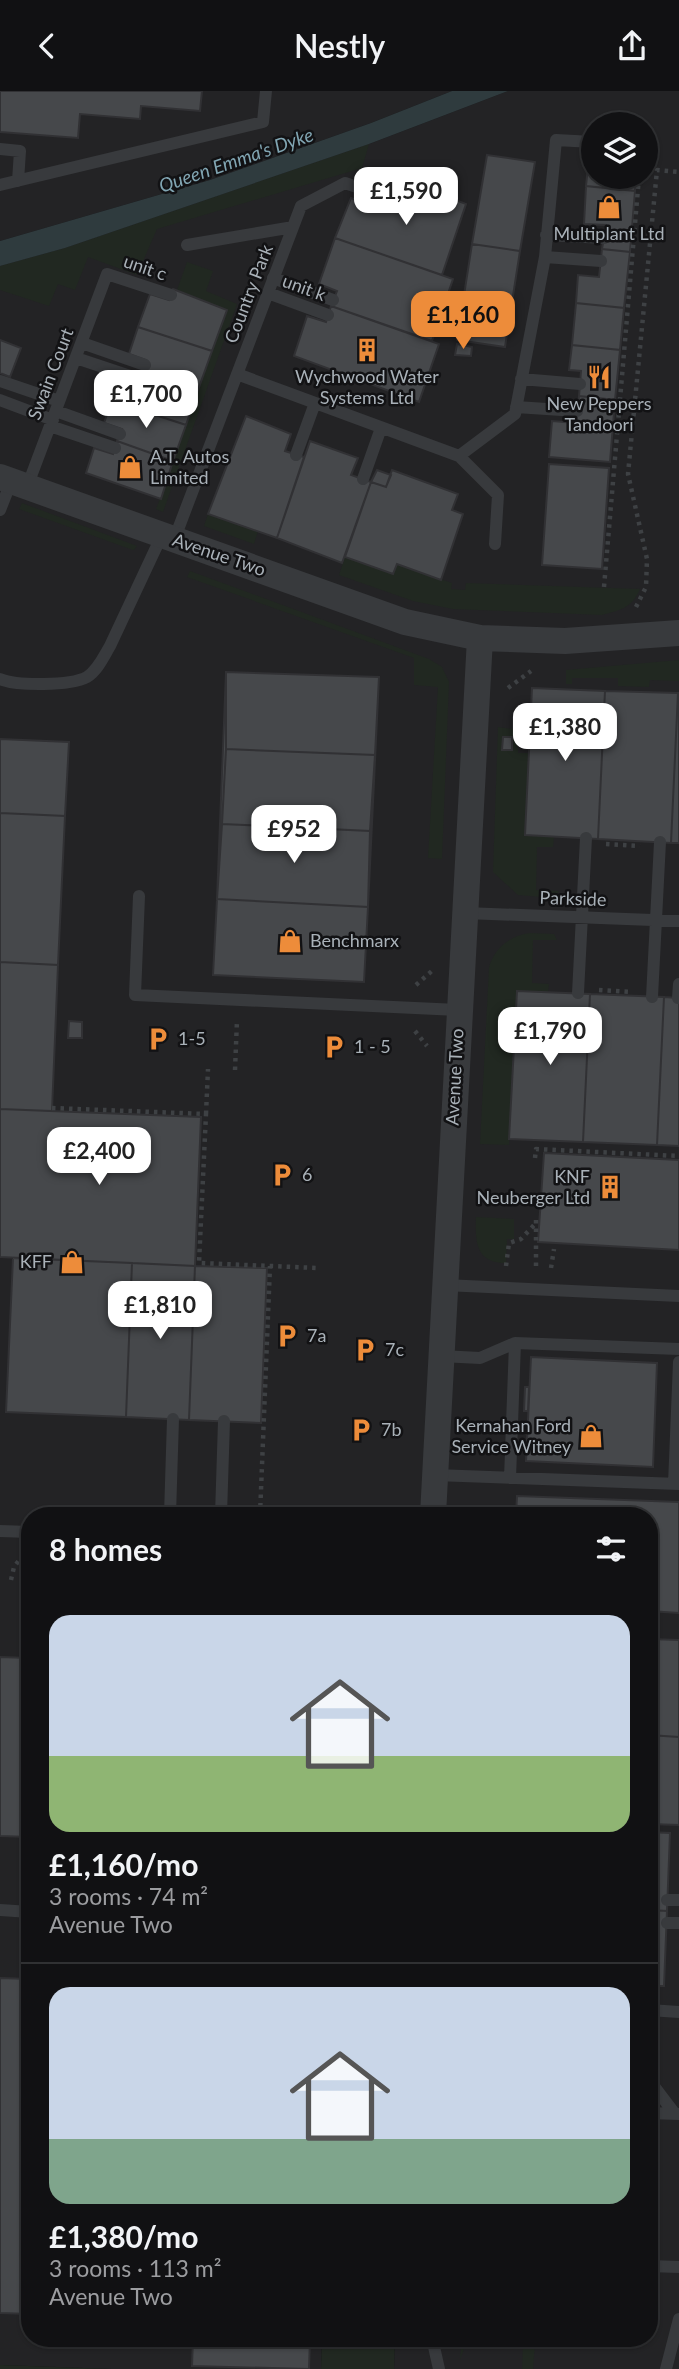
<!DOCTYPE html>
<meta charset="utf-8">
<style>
:root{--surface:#111113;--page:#1e1f21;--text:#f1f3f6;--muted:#9c9da0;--line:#303133;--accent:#ed8c3a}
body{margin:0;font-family:Lato,sans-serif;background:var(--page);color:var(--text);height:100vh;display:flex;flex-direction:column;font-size:26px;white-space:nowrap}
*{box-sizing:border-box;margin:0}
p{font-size:23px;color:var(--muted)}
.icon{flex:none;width:38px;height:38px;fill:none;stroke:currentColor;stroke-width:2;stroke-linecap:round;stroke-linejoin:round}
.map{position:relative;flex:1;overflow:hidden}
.panel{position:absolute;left:21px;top:1416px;width:637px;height:840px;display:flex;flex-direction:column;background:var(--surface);border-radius:28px;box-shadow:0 2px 5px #0004,0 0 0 2px var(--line)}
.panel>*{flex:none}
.tools{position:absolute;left:581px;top:21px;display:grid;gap:14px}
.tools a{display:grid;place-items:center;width:77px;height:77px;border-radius:50%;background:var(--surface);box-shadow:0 2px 5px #0004,0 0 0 2px var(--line);font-size:35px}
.price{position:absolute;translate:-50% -60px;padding:0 16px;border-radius:14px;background:#fff;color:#222;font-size:23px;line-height:46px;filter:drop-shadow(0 2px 4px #0008)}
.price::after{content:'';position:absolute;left:50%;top:42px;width:21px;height:16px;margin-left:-10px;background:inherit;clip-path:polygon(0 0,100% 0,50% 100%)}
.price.selected{background:var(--accent);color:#111}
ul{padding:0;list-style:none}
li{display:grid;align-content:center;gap:14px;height:371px;padding:0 28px}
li+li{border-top:2px solid var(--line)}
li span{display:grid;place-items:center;height:217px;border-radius:21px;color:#555}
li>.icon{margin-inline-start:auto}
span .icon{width:126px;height:126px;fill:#fffc;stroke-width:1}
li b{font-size:30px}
h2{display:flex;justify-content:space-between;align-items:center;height:84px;padding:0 28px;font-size:30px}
header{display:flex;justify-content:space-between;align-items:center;height:91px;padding:0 28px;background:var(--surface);font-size:32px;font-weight:600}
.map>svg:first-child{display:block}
.built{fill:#232325;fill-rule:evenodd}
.green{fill:#212821}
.water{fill:#2f3b3e}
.building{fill:#46484b;stroke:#313134;stroke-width:2}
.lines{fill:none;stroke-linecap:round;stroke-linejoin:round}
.path{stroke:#3e4144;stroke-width:4.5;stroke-dasharray:3.5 5;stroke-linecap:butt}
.lane{stroke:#383a3d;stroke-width:12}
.street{stroke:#383a3d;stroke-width:26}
.labels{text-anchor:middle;stroke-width:5;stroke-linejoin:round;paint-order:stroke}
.poi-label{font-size:18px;fill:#a9b1b8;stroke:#121214;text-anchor:start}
.street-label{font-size:18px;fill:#a9b1b8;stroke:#121214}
.water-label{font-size:19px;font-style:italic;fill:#81a5b2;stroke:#121214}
</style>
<header><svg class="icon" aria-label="back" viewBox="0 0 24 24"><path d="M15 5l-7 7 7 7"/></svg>Nestly<svg class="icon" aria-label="share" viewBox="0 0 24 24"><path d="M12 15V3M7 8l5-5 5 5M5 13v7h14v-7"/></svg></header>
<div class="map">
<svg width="679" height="2278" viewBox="0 0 679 2278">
<rect width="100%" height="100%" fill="#171719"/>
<path class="built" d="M0 0H452L371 32 210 89 0 150Z
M508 0H679V2278H394L395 2247H649V1424H30V2247H322L321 2278H111L0 2274V175L65 157 369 53ZM593 33H646V86H593Z"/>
<path class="green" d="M369 53 362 77 157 138 137 184 88 166 75 199 58 193 49 215 0 199V175L65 157Z
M187 171 213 180 206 200 237 213 163 421 156 418 158 413 227 219 177 199Z
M22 412 137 455 134 459 130 458 19 418Z
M208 423 258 440 254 453 204 435Z
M345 466 393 482 397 473 452 492 451 498 465 499 466 492 640 498C632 517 621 519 602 524L453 518 413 510 339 484Z
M190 480 429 568 442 576 449 591 442 768 428 767 438 596 414 594V567L187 486Z
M679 569V590L650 589 649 596 618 595V587H572V593H566V579Z
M498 636 518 639V662H528L525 744 554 746 553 756H537L536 799 559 800 554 807 518 804 493 781Z
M530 842 554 843 557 849H533L532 892 549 893 548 901 517 900 509 1054 480 1053 489 877C493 858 511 844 530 842Z
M476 1126 514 1128V1148H507L506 1172C476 1172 475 1151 476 1126Z
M322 2247H395L394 2278H321Z
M462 2247H556L555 2255 535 2253 533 2278H522L523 2252 467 2249 460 2269Z
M0 2274 111 2278H0Z"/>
<path class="water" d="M452 0H508L369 53 65 157 0 175V150L210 89 371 32Z"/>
<path class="building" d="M0 0H202L200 20 141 15 140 28 80 23 78 47 0 41Z
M487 64 535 71 520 160 472 153Z
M589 66H593V86H636L635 100 586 95Z
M403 88 466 113 442 184 335 147 351 107 390 121Z
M586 95 635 100 630 161 602 158 606 134 584 133Z
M335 147 453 188 432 250 331 215 337 200 319 193Z
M472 153 520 160 505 256 457 249Z
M602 158 630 161 624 217 576 212 578 184 599 186Z
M173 198 227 219 212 260 138 236 150 203 169 209Z
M576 212 624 217 620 259 572 254Z
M331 215 439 253 419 311 294 265 307 225 326 231Z
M138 236 212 260 198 299 142 281 146 269 129 263Z
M0 249 21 257 10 286 0 282Z
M457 253 472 256 471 265 455 264Z
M572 254 620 259 615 309 579 305 581 280 569 279Z
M142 281 198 299 186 334 112 310 119 291 136 296Z
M579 305 615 309 610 371 549 366 552 330 576 332Z
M112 310 186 334 173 370 117 350 122 338 104 332Z
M246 325 291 343 285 360 304 366 277 447 208 423Z
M117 350 173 370 161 408 86 382 94 357 113 363Z
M310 350 358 367 351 384 371 391 342 472 277 447Z
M549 373 609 377 602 478 542 474Z
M377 379 391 384 386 396 371 391Z
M392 379 458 403 452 419 463 423 441 489 397 473 393 483 345 466 371 391 386 396Z
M226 581 379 586 375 664 226 658Z
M226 581 379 586 368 816 217 808Z
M532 597 605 600 598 748 525 744Z
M605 600 678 602 671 752 598 748Z
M678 602H679V752H671Z
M503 646H512V659H502Z
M0 648 69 651 65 725 0 722Z
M226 658 375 664 370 740 222 733Z
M0 722 65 725 58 874 0 871Z
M222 733 370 740 368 816 217 808Z
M217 808 368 816 364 891 213 884Z
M0 871 58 874 52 1020 0 1018Z
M517 900 590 903 583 1051 509 1048Z
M590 903 664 906 657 1054 583 1051Z
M664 906 679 907V1055L657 1054Z
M69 930 82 931V947H68Z
M0 1018 201 1026 195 1175 0 1166Z
M544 1062 679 1069V1159L538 1151Z
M13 1167 132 1172 126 1326 6 1321Z
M132 1172 195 1175 189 1329 126 1326Z
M195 1175 267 1177 261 1332 189 1329Z
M531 1266 657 1272 653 1376 526 1370Z
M525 1296H529L528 1320H524Z
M517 1405 679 1411V1522L649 1520V1424H516Z
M649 1548 679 1549V1646L649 1644Z
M0 1566 30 1567V1746L0 1745Z
M649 1644 679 1646V1734L649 1733Z
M649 1741 670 1742 667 1820 649 1819Z
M649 1819 667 1820 664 1895H649Z
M0 1887 30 1888V2223L0 2222Z
M193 2247H310L309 2278 192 2275Z
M556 2247H582V2256L555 2255Z
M582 2247H607V2257L582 2256Z"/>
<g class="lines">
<path class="path" d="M604 496 639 86
M636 516 646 496 647 468 628 383 657 79 679 81
M508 597 531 580
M606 753 640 755
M416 894 433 879
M599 899 632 901
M415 940 427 955
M235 979 237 929
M52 1017 206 1023 199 1172 318 1177
M206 1023 208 978
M535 1067 536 1058 679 1065
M506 1175 509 1152 521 1148 536 1132
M536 1175V1128H540
M551 1177 554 1158
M260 1424 270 1175
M11 1489 14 1476 23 1464
M29 1884H30"/>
<path class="lane" d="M0 58 20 60 18 90
M0 94 263 31 266 0
M546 144 604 147
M187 154 293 136
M545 166 601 170
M273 187 333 209
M268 202 328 224
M82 252 145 274
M76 267 139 288
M237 283 459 365 498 404 495 453
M521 288 580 293
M0 290 59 310
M0 309 53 329
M516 316 577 320
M56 320 120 343
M50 335 115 357
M296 364 315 312
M459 365 515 323 545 166 556 49 593 51
M363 388 381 337
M27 396 107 183 171 204
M0 419 11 391
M174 449 301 115 345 92 395 109
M0 588C17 595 70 595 87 586 98 579 104 565 110 555L162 444
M139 805 135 904 458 919
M465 822 679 830
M578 902 586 747
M652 906 660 751
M678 907 679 893
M444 1194 679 1205
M441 1265 480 1267 515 1252 679 1258
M435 1384 679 1393
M510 1387 515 1252
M674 1393 679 1271
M170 1424 173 1328
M221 1424 224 1330
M0 1440 30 1441
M667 1809H679
M0 1819 30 1821
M667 1832H679
M649 1919 679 1921
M649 1994H653L675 2023
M649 2022 679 2023
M649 2175 679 2176
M432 2247 439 2278
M666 2278 679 2228"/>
<path class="street" d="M0 386 405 531 480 547 565 550 679 542
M433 1424 480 547"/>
</g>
<defs>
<g id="shop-bare" transform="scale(1.89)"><path d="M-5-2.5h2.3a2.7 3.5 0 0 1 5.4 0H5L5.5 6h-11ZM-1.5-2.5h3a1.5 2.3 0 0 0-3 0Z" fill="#ed8c3a" stroke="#121214" stroke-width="2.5" paint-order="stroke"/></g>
<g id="building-bare" transform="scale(1.89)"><path d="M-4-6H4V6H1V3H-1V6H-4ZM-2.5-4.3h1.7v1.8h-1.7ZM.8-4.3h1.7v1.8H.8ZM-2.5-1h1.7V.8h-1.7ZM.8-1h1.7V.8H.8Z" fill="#ed8c3a" stroke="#121214" stroke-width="2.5" paint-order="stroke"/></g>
<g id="restaurant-bare" transform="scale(1.89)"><path d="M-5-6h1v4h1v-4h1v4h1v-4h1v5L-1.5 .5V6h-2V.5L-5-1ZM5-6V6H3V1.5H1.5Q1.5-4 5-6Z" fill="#ed8c3a" stroke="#121214" stroke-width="2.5" paint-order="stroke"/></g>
<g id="parking-bare" transform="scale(1.89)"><path d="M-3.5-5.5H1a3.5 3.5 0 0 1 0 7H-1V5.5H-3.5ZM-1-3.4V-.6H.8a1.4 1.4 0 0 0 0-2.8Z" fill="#ed8c3a" stroke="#121214" stroke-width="2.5" paint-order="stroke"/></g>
</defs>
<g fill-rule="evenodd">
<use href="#shop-bare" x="609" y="116"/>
<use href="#building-bare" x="367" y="259"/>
<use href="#restaurant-bare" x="599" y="286"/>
<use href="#shop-bare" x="130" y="376"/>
<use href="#shop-bare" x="290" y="850"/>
<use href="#parking-bare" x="158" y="948"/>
<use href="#parking-bare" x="334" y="956"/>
<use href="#parking-bare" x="282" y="1084"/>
<use href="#building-bare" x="610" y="1096"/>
<use href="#shop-bare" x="72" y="1171"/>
<use href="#parking-bare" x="287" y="1245"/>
<use href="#parking-bare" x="365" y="1259"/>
<use href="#parking-bare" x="361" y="1339"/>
<use href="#shop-bare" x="591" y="1345"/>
</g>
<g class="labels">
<g class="poi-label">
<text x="609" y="149" text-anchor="middle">Multiplant Ltd</text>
<text x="367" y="292" text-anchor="middle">Wychwood Water<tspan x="367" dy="21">Systems Ltd</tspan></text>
<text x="599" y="319" text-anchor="middle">New Peppers<tspan x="599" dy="21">Tandoori</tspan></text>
<text x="150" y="372">A.T. Autos<tspan x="150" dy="21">Limited</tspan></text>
<text x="310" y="856">Benchmarx</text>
<text x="178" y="954">1-5</text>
<text x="354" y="962">1 - 5</text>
<text x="302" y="1090">6</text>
<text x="590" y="1092" text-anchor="end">KNF<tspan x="590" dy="21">Neuberger Ltd</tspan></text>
<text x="52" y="1177" text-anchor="end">KFF</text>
<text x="307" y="1251">7a</text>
<text x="385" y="1265">7c</text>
<text x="571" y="1341" text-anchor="end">Kernahan Ford<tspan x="571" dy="21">Service Witney</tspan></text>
<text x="381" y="1345">7b</text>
</g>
<g class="street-label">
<text transform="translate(145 177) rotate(19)" y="6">unit c</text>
<text transform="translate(304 197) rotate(20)" y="6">unit k</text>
<text transform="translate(249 203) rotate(-69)" y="6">Country Park</text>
<text transform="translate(51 283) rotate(-69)" y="6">Swain Court</text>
<text transform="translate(219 464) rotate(19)" y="6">Avenue Two</text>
<text transform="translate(573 808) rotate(2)" y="6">Parkside</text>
<text transform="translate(455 986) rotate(-87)" y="6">Avenue Two</text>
</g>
<g class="water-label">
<text transform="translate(236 69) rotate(-19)" y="7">Queen Emma's Dyke</text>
</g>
</g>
</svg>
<div class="tools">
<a><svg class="icon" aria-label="layers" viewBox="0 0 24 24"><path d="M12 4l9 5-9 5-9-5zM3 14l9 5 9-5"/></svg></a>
</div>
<b class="price" style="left:406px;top:136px">£1,590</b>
<b class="price selected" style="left:463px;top:260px">£1,160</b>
<b class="price" style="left:146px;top:339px">£1,700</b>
<b class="price" style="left:565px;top:672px">£1,380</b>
<b class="price" style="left:294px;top:774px">£952</b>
<b class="price" style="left:550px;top:976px">£1,790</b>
<b class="price" style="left:99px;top:1096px">£2,400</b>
<b class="price" style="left:160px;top:1250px">£1,810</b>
<section class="panel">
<h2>8 homes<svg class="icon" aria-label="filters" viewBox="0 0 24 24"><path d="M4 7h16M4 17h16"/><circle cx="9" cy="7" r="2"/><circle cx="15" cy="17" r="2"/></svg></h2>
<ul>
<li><span style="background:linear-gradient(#c9d6e8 65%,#8fb573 0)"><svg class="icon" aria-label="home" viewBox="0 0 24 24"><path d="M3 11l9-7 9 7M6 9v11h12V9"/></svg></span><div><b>£1,160/mo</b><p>3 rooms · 74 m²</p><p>Avenue Two</p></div></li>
<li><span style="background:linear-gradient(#c9d6e8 70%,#7fa58c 0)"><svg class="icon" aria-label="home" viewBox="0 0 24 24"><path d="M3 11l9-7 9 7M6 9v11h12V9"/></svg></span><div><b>£1,380/mo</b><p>3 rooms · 113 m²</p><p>Avenue Two</p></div></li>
</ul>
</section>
</div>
